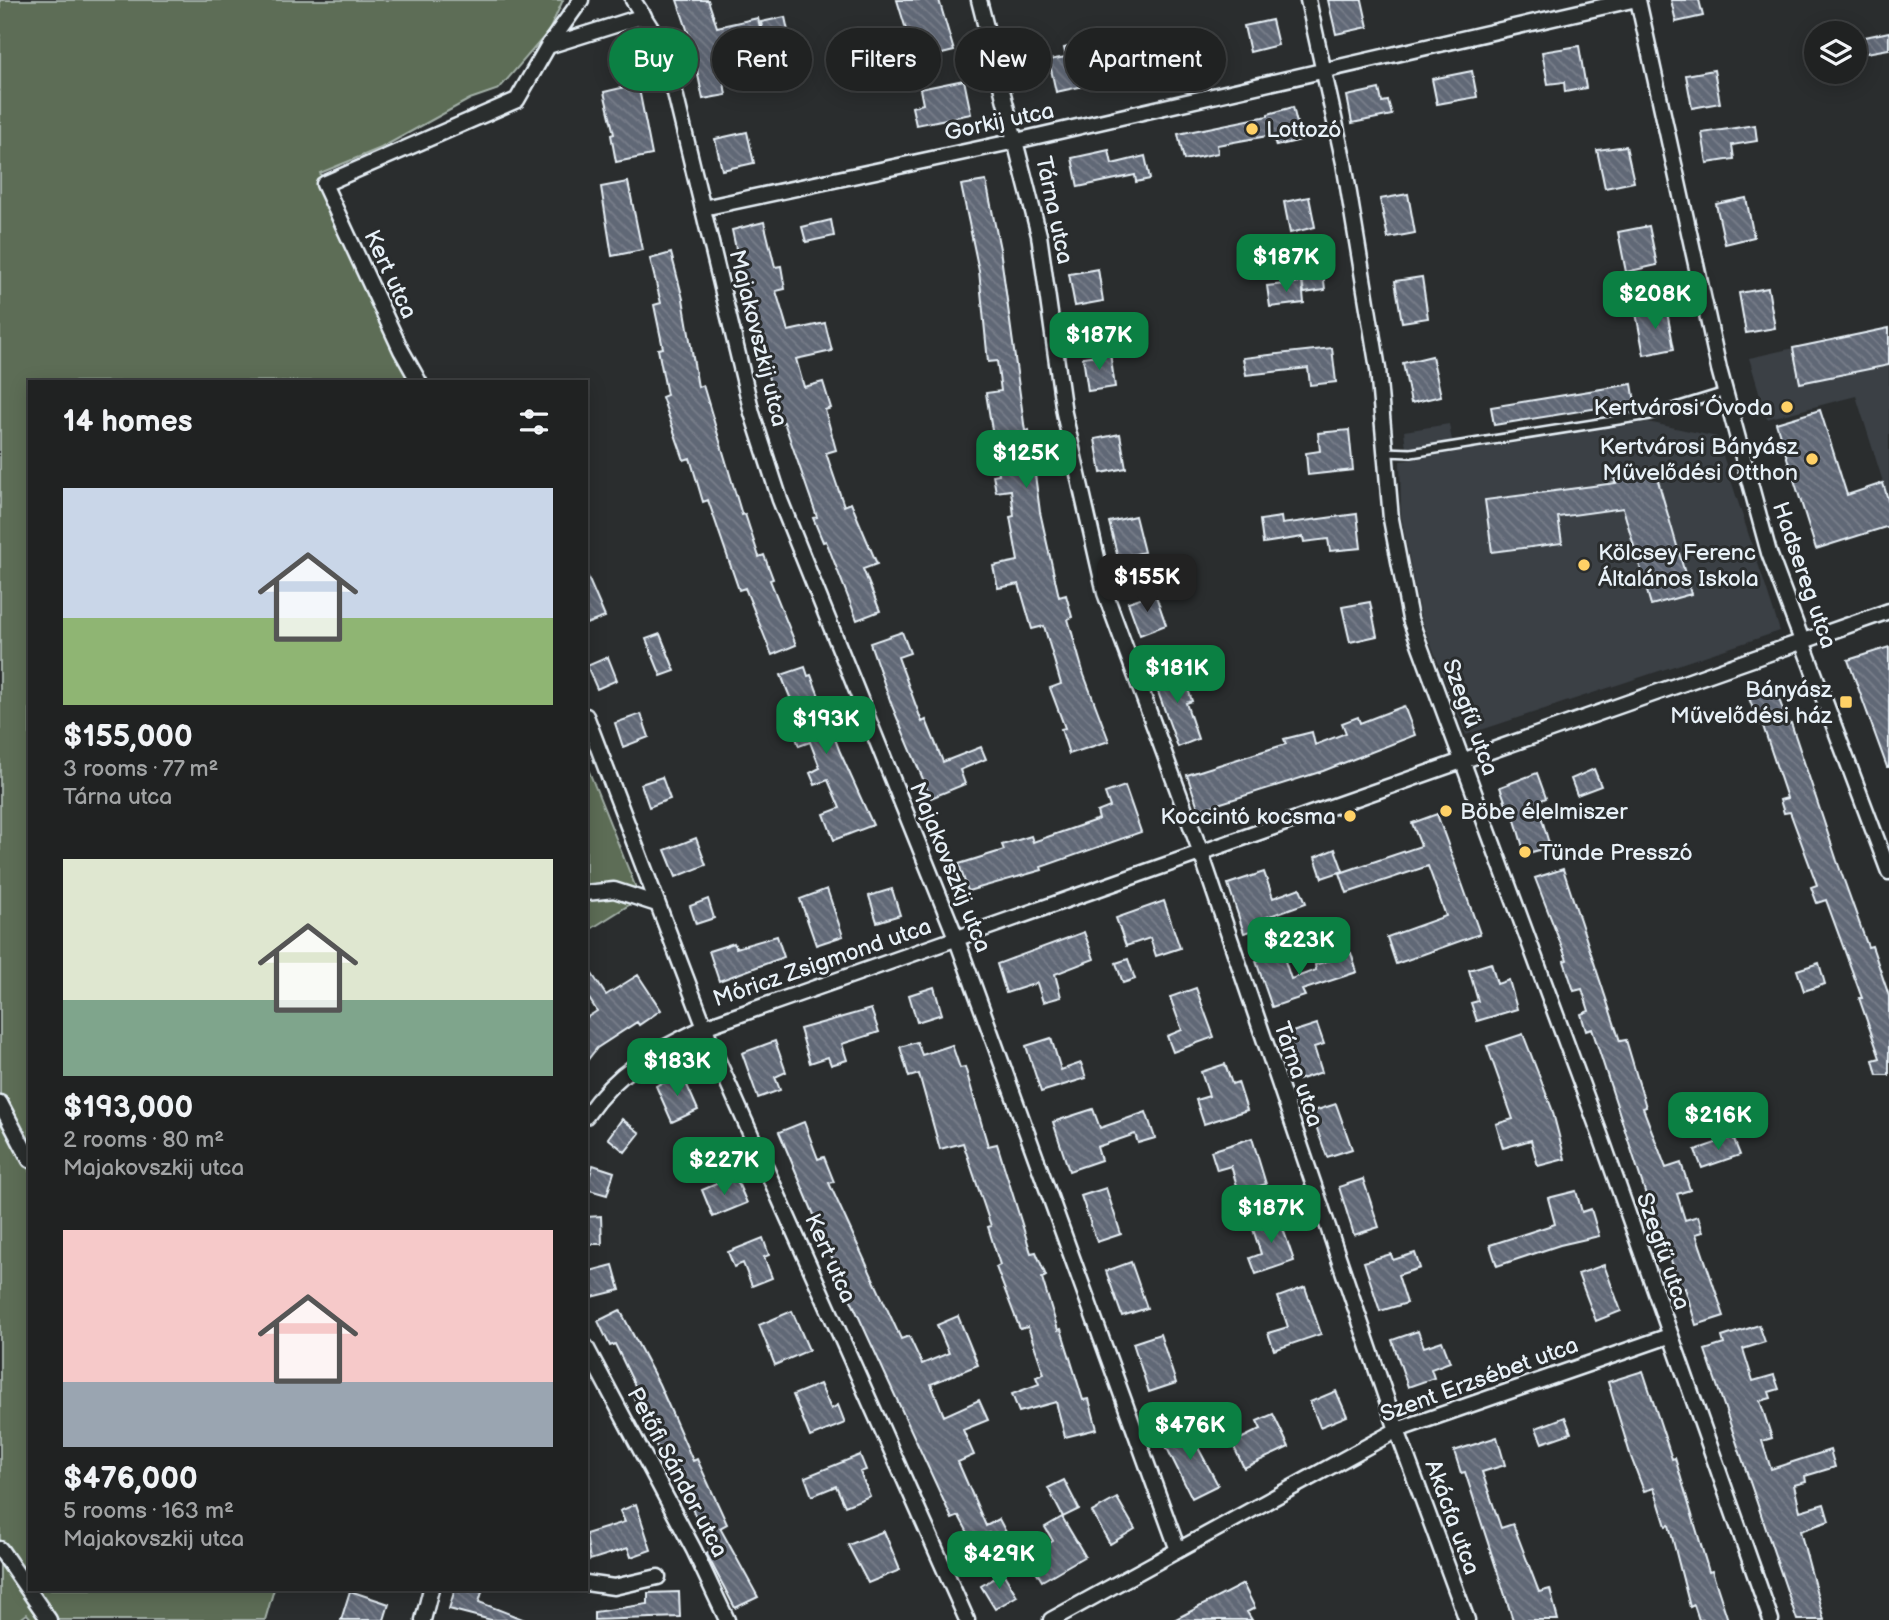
<!DOCTYPE html>
<meta charset="utf-8">
<style>
:root{--surface:#202222;--page:#282a2a;--text:#f1f3f6;--muted:#a2a4a5;--line:#3d3f40;--accent:#0b8043}
body{margin:0;font-family:"Balsamiq Sans",sans-serif;background:var(--page);color:var(--text);height:100vh;display:flex;flex-direction:column;font-size:26px;white-space:nowrap}
*{box-sizing:border-box;margin:0}
p{font-size:23px;color:var(--muted)}
.icon{flex:none;width:38px;height:38px;fill:none;stroke:currentColor;stroke-width:2;stroke-linecap:round;stroke-linejoin:round}
.map{position:relative;flex:1;overflow:hidden}
.panel{position:absolute;left:28px;top:380px;width:560px;height:1211px;display:flex;flex-direction:column;background:var(--surface);border-radius:0px;box-shadow:0 4px 18px #0003,0 0 0 2px var(--line)}
.panel>*{flex:none}
.top-card{position:absolute;left:609px;top:28px;width:665px;height:63px;display:flex;gap:14px}
.buttons{position:absolute;left:1804px;top:21px;display:grid;gap:14px}
.buttons a{display:grid;place-items:center;width:63px;height:63px;border-radius:50%;background:var(--surface);box-shadow:0 4px 18px #0003,0 0 0 2px var(--line);font-size:35px}
.price{position:absolute;translate:-50% -60px;padding:0 16px;border-radius:14px;background:var(--accent);color:#fff;font-size:23px;line-height:46px;filter:drop-shadow(0 2px 4px #0008)}
.price::after{content:'';position:absolute;left:50%;top:42px;width:21px;height:16px;margin-left:-10px;background:inherit;clip-path:polygon(0 0,100% 0,50% 100%)}
.price.selected{background:#222;color:#fff}
ul{padding:0;list-style:none}
li{display:grid;align-content:center;gap:14px;height:371px;padding:0 35px}
li span{display:grid;place-items:center;height:217px;border-radius:0px;color:#555}
li>.icon{margin-inline-start:auto}
span .icon{width:126px;height:126px;fill:#fffc;stroke-width:1}
li b{font-size:30px}
h2{display:flex;justify-content:space-between;align-items:center;height:84px;padding:0 35px;font-size:30px}
.pill{padding:0 24px;border-radius:32px;background:var(--surface);box-shadow:0 4px 18px #0003,0 0 0 2px var(--line);font-size:24px;line-height:63px}
.pill.selected{background:var(--accent);color:#fff}
.map>svg:first-child{display:block}
.built{fill:#3a3f44}
.garden{fill:#5d6d56;stroke:#a2afa7;stroke-width:2}
.building{fill:url(#building-back-hatch);stroke:#e8f1f8;stroke-width:2}
.lines{fill:none;stroke-linecap:round;stroke-linejoin:round}
.lane-casing{stroke:#e8f1f8;stroke-width:12}
.street-casing{stroke:#e8f1f8;stroke-width:19}
.lane{stroke:#2a2d2e;stroke-width:7}
.street{stroke:#2a2d2e;stroke-width:14}
.poi-dot{fill:#ffd166;stroke:#2a2d2e;stroke-width:2.5}
.labels{text-anchor:middle;stroke-width:6;stroke-linejoin:round;paint-order:stroke}
.street-label{font-size:23px;fill:#e8f1f8;stroke:#2a2d2e}
.poi-label{font-size:23px;fill:#e8f1f8;stroke:#2a2d2e;text-anchor:start}
</style>
<div class="map">
<svg width="1889" height="1620" viewBox="0 0 1889 1620">
<defs>
<pattern id="building-back-hatch" width="6" height="6" patternUnits="userSpaceOnUse" patternTransform="scale(1.75)"><rect width="6" height="6" fill="#616876"/><path d="M-1 5l2 2M0 0l6 6M5-1l2 2" fill="none" stroke="#787e8a"/></pattern>
</defs>
<rect width="100%" height="100%" fill="#2a2d2e"/>
<filter id="ink" filterUnits="userSpaceOnUse"><feTurbulence type="fractalNoise" baseFrequency=".0143" numOctaves="2"/><feDisplacementMap in="SourceGraphic" scale="14" xChannelSelector="R" yChannelSelector="G"/><feConvolveMatrix kernelMatrix="1 2 1 2 8 2 1 2 1" color-interpolation-filters="sRGB"/></filter>
<g filter="url(#ink)">
<path class="built" d="M1889 327V501L1856 396 1767 419 1749 358Z
M1648 422 1717 437 1780 631 1466 735 1420 616 1401 515 1400 461Z
M1449 424 1452 441 1406 448 1404 431Z"/>
<path class="garden" d="M0 0H563L549 31 499 89 470 99 381 148 320 173 417 381 30 382V1589H274L265 1620H32L27 1614 19 1620H0Z
M586 764 640 898 586 932Z"/>
<path class="building" d="M677 0H708L717 27 758 18 761 32 723 39 730 75 723 76 726 95 703 99 691 41Z
M897 0H939L954 51 926 58 928 69 911 72 906 51 891 54 888 41 908 36Z
M1328 0H1362L1368 27 1336 34Z
M1671 0H1699L1703 16 1676 22Z
M785 17 788 31 764 37 761 22Z
M1272 20 1278 45 1250 52 1244 26Z
M1889 32V49L1855 55V39Z
M1194 36 1199 62 1162 69 1157 43Z
M1084 43 1093 84 1056 92 1049 60 1066 57 1064 48Z
M1579 46 1586 88 1565 92 1564 82 1548 84 1542 52Z
M1714 70 1720 103 1692 108 1686 75Z
M1472 71 1477 97 1437 104 1432 79Z
M964 80 971 114 916 125 912 107 923 104 920 89Z
M638 84 652 155 616 162 611 135 614 134 604 92Z
M1379 89 1382 102 1388 101 1392 115 1352 123 1347 96Z
M1293 107 1301 140 1276 146 1273 135 1217 145 1218 153 1184 160 1178 134 1268 116V114Z
M1755 125 1757 141 1732 145 1734 159 1707 163 1702 133Z
M747 132 754 163 722 170 715 139Z
M1626 146 1634 182 1605 188 1597 150Z
M1109 150 1112 164 1145 156 1150 179 1136 182 1135 175 1078 187 1072 158Z
M986 181 1000 249 1025 431 1029 430 1040 512 1059 597 1066 595 1072 617 1068 619 1084 675 1109 741 1069 754 1061 729 1065 728 1050 688 1061 684 1044 626 1032 629 1019 584 998 588 993 566 1018 561 1010 517 1014 516 1011 490 996 492 993 475 999 474 986 393 1001 391 997 361 988 362 979 271 961 185Z
M628 182 642 250 612 256 601 187Z
M1408 194 1415 233 1388 238 1380 199Z
M1309 197 1315 227 1290 233 1284 202Z
M1746 198 1754 237 1725 244 1716 204Z
M831 220 834 236 806 242 802 227Z
M764 222 775 267 781 266 785 289 776 291 788 331 825 323 832 351 796 359 804 387 823 382 831 408 825 410 836 450 826 453 844 506 851 503 877 564 863 569 880 611 857 620 826 541 823 542 813 518 817 517 784 422 781 423 746 296 732 230Z
M1649 226 1657 265 1626 272 1618 232Z
M671 253 683 299 698 387 703 385 742 515 745 514 759 557 764 555 773 579 770 580 796 645 772 655 745 588 739 590 708 500 703 502 690 458 684 460 662 397 667 395 658 349 663 348 654 305 661 303 650 259Z
M1322 263 1325 290 1304 293 1300 265Z
M1098 269 1103 301 1075 306 1069 274Z
M1422 277 1428 318 1402 322 1395 281Z
M1302 282 1304 303 1270 307 1267 286Z
M1768 288 1775 328 1746 333 1739 293Z
M1666 307 1674 349 1644 355 1636 313Z
M1126 325 1130 344 1112 347 1108 328Z
M1889 328V365L1800 383 1793 348Z
M1332 348 1336 382 1310 385 1308 368 1246 375 1243 358Z
M1110 353 1115 387 1088 391 1083 357Z
M1432 356 1441 396 1411 403 1403 363Z
M1632 384 1635 402 1494 425 1491 407Z
M1820 410 1847 495 1883 483 1889 503V526L1816 549 1776 423Z
M1349 430 1353 470 1308 475 1306 453 1320 451 1318 433Z
M1120 434 1126 468 1101 473 1095 439Z
M1654 467 1691 594 1651 605 1623 508 1558 517 1562 543 1492 552 1485 500 1616 483 1614 479Z
M1357 514 1361 548 1330 551 1328 539 1304 542 1303 537 1263 543 1260 520 1281 517 1282 524Z
M1135 516 1144 552 1118 558 1109 522Z
M586 573 605 617 586 624Z
M1155 593 1166 625 1140 635 1128 602Z
M1370 602 1377 636 1350 642 1342 607Z
M902 632 910 653 898 657 922 722 926 720 943 762 981 747 986 759 960 770 965 784 931 798 892 706 870 643Z
M660 634 675 671 661 676 646 639Z
M1889 647V767H1887L1848 660Z
M608 657 617 680 597 689 587 666Z
M805 667 808 676 811 675 840 752 873 825 834 840 824 814 840 808 828 780 815 785 810 773 820 768 810 742 799 746 794 732 803 729 781 675Z
M1181 668 1192 701 1186 703 1198 739 1178 747 1153 678Z
M1775 688 1788 724 1791 723 1837 861 1868 947 1872 946 1889 996V1075H1877L1873 1060 1880 1058 1859 998H1862L1826 900 1817 903 1811 887 1817 885 1790 812 1784 813 1780 800 1787 798 1762 723 1759 725 1749 698Z
M1404 706 1415 735 1323 771 1199 810 1187 775 1286 744 1284 739 1312 732 1315 745 1346 733 1342 723 1358 717 1360 723Z
M641 714 649 737 623 747 615 723Z
M1594 769 1601 786 1577 795 1571 779Z
M1537 773 1546 798 1537 802 1550 847 1525 854 1512 810 1509 812 1500 787Z
M662 777 670 799 649 807 641 784Z
M1125 786 1141 832 1041 867 1042 870 968 891 959 864 1004 850 1002 845 1031 836 1033 842 1099 819 1097 812 1110 807 1105 793Z
M1437 814 1480 934 1396 964 1387 937 1446 916 1428 866 1347 893 1340 873 1421 846 1412 823Z
M696 838 706 865 676 877 665 850Z
M1335 849 1343 871 1322 878 1315 857Z
M1563 869 1620 1041 1626 1040 1646 1107 1643 1108 1666 1168 1681 1163 1690 1190 1677 1194 1685 1220 1698 1216 1703 1232 1696 1234 1724 1316 1696 1325 1685 1288 1681 1289 1665 1243 1653 1202 1649 1204 1592 1029 1586 1031 1581 1014 1589 1011 1582 989 1574 991 1564 961 1567 960 1535 878Z
M1264 872 1273 898 1300 888 1306 903 1264 918 1267 926 1244 933 1228 884Z
M827 889 843 936 816 945 800 899Z
M892 889 900 915 877 922 869 896Z
M708 899 714 918 696 924 690 906Z
M1164 901 1180 948 1156 956 1150 938 1126 946 1116 918Z
M1084 932 1094 959 1055 974 1061 997 1043 1002 1037 983 1006 993 997 964Z
M777 936 784 957 719 981 709 951 734 943 736 948Z
M1282 952 1291 979 1316 970 1315 965 1351 953 1357 972 1302 990 1305 996 1272 1007 1256 961Z
M1128 959 1135 979 1123 983 1116 963Z
M1491 963 1497 984 1509 980 1517 1009 1477 1021 1471 1003 1478 1001 1469 970Z
M1819 963 1825 984 1804 991 1797 970Z
M586 965 606 995 638 975 661 1010 639 1025 637 1022 597 1048 586 1062V1018L597 1011 586 994Z
M934 987 942 1014 917 1022 909 995Z
M1196 988 1214 1037 1173 1052 1167 1036 1182 1030 1170 997Z
M871 1009 879 1032 842 1044 847 1060 831 1065 828 1057 810 1063 800 1029Z
M1317 1024 1324 1044 1314 1047 1322 1072 1298 1080 1283 1035Z
M1523 1034 1552 1109 1565 1159 1538 1166 1531 1140 1503 1148 1496 1124 1513 1119 1487 1046Z
M1051 1038 1061 1070 1081 1063 1086 1078 1041 1092 1026 1046Z
M775 1041 786 1072 775 1077 780 1090 758 1098 742 1053Z
M917 1042 922 1055 952 1045 960 1068 965 1067 988 1146 997 1144 1031 1253 1036 1252 1046 1276 1042 1278 1058 1330 1061 1329 1083 1400 1089 1399 1097 1429 1065 1437 1056 1402 1019 1412 1012 1394 1039 1384 1036 1377 1044 1374 1028 1327 1020 1329 996 1267 1000 1265 988 1227 991 1226 963 1143 940 1149 919 1074 909 1077 900 1047Z
M1225 1064 1232 1084 1238 1082 1247 1110 1204 1124 1196 1100 1209 1096 1201 1072Z
M682 1074 698 1110 672 1122 656 1086Z
M1336 1104 1352 1149 1327 1157 1311 1112Z
M1093 1109 1100 1128 1146 1112 1155 1138 1138 1143 1135 1134 1097 1147 1101 1160 1069 1171 1053 1122Z
M622 1119 640 1133 625 1152 608 1138Z
M804 1122 818 1159 824 1157 834 1182 829 1183 901 1339 909 1336 922 1364 949 1353 937 1325 958 1316 978 1365 931 1384 944 1416 979 1400 988 1420 963 1430 974 1455 958 1462 986 1526 999 1519 1008 1536 995 1543 989 1533 973 1542 959 1516 952 1519 839 1274 779 1132Z
M1733 1137 1740 1155 1702 1168 1695 1150Z
M1252 1138 1266 1184 1239 1192 1231 1166 1217 1170 1211 1151Z
M593 1165 614 1172 607 1195 586 1189Z
M735 1176 747 1203 713 1217 702 1190Z
M1363 1179 1379 1227 1354 1235 1339 1187Z
M1106 1188 1121 1234 1097 1242 1081 1196Z
M1576 1191 1582 1212 1591 1209 1599 1236 1560 1245 1497 1266 1490 1245 1555 1224 1548 1198Z
M1278 1214 1294 1261 1256 1274 1250 1258 1261 1254 1251 1223Z
M601 1216 602 1244H586V1217Z
M763 1238 769 1255 764 1257 772 1278 752 1286 743 1263 734 1267 728 1252Z
M1415 1253 1420 1268 1398 1275 1407 1303 1380 1311 1364 1262 1391 1254 1393 1260Z
M1131 1262 1147 1308 1122 1316 1106 1271Z
M613 1265 620 1290 588 1298 586 1272Z
M1604 1265 1621 1311 1596 1321 1578 1274Z
M1305 1287 1321 1334 1274 1350 1268 1333 1288 1327 1278 1297Z
M620 1310 659 1384 693 1461 697 1459 727 1524 720 1528 758 1597 735 1608 706 1553 711 1551 668 1455 662 1458 633 1396 639 1394 615 1344 610 1346 598 1321Z
M792 1311 809 1350 775 1365 759 1325Z
M1759 1325 1765 1342 1743 1349 1753 1381 1774 1375 1779 1389 1769 1392 1771 1398 1760 1401 1772 1438 1762 1441 1771 1469 1830 1450 1835 1467 1805 1476 1806 1482 1794 1485 1800 1511 1824 1504 1829 1521 1800 1531 1824 1620H1797L1705 1350 1724 1344 1722 1337Z
M1418 1331 1424 1347 1442 1341 1450 1362 1431 1369 1434 1378 1408 1387 1392 1340Z
M1160 1334 1176 1383 1149 1392 1133 1343Z
M1643 1371 1672 1459 1675 1458 1709 1572 1712 1571 1728 1620H1699L1694 1605 1690 1607 1669 1525 1666 1526 1654 1488 1644 1491 1631 1457 1608 1382Z
M820 1384 831 1409 838 1405 845 1423 810 1437 793 1395Z
M1336 1391 1347 1416 1320 1427 1310 1402Z
M1273 1414 1289 1447 1244 1468 1232 1443 1261 1429 1257 1421Z
M1565 1417 1571 1433 1542 1443 1536 1428Z
M1187 1427 1218 1485 1192 1498 1162 1438Z
M1497 1437 1505 1465 1482 1472 1501 1528 1513 1524 1539 1592 1550 1589 1558 1620H1513L1465 1472 1461 1473 1454 1451Z
M860 1455 866 1470 860 1472 870 1496 845 1506 836 1486 812 1496 805 1477Z
M1064 1480 1079 1509 1063 1517 1048 1488Z
M1117 1498 1135 1529 1110 1544 1092 1512Z
M636 1504 651 1550 631 1557 628 1548 590 1560 586 1534 625 1522 620 1511Z
M1062 1517 1085 1556 1042 1581 1027 1556 1053 1541 1045 1527Z
M884 1531 900 1570 868 1583 848 1545Z
M1003 1573 1017 1596 995 1609 981 1586Z
M1243 1584 1255 1608 1247 1612 1252 1620H1174Z
M455 1589H483L479 1602 525 1620H491L449 1609Z
M350 1591 389 1604 384 1620H341Z
M679 1592 680 1617 594 1620V1612L648 1604V1593Z"/>
<g class="lines">
<g class="lane-casing">
<path id="lane" d="M1385 452 1411 453 1650 415 1725 392"/>
</g>
<g class="street-casing">
<path id="street" d="M633 0 656 36 669 68 752 413 780 500 957 940 1178 1550
M979 0 1039 235 1064 413 1105 593 1201 853 1397 1430 1467 1620
M1308 0 1344 163 1378 369 1391 519 1410 619 1601 1137 1771 1620
M1638 0 1719 369 1769 553 1889 872
M548 46 644 16
M703 208 1016 141 1632 0
M419 382 401 350 324 184 517 100 548 46 581 0
M586 716 715 1054 967 1620
M586 893 614 890 657 904
M0 1103 30 1160
M586 1116C619 1068 656 1051 707 1026L1889 611
M586 1347 694 1550 727 1620
M0 1549 49 1620
M586 1583 614 1587 658 1577
M423 1620 431 1589
M1051 1620 1397 1430 1669 1336"/>
</g>
<use href="#lane" class="lane"/>
<use href="#street" class="street"/>
</g>
</g>
<g class="poi-dot">
<circle cx="1252" cy="129" r="7"/>
<circle cx="1787" cy="407" r="7"/>
<circle cx="1812" cy="459" r="7"/>
<circle cx="1584" cy="565" r="7"/>
<rect x="1839" y="695" width="14" height="14" rx="3.5"/>
<circle cx="1446" cy="811" r="7"/>
<circle cx="1350" cy="816" r="7"/>
<circle cx="1525" cy="852" r="7"/>
</g>
<g class="labels">
<g class="street-label">
<text transform="translate(999 121) rotate(-12)" y="8">Gorkij utca</text>
<text transform="translate(1055 210) rotate(78)" y="8">Tárna utca</text>
<text transform="translate(391 274) rotate(65)" y="8">Kert utca</text>
<text transform="translate(759 338) rotate(76)" y="8">Majakovszkij utca</text>
<text transform="translate(1805 575) rotate(71)" y="8">Hadsereg utca</text>
<text transform="translate(1471 717) rotate(70)" y="8">Szegfű utca</text>
<text transform="translate(951 867) rotate(68)" y="8">Majakovszkij utca</text>
<text transform="translate(822 962) rotate(-19)" y="8">Móricz Zsigmond utca</text>
<text transform="translate(1299 1074) rotate(71)" y="8">Tárna utca</text>
<text transform="translate(1664 1251) rotate(71)" y="8">Szegfű utca</text>
<text transform="translate(831 1258) rotate(66)" y="8">Kert utca</text>
<text transform="translate(1479 1379) rotate(-20)" y="8">Szent Erzsébet utca</text>
<text transform="translate(678 1472) rotate(62)" y="8">Petőfi Sándor utca</text>
<text transform="translate(1453 1517) rotate(70)" y="8">Akácfa utca</text>
</g>
<g class="poi-label">
<text x="1266" y="137">Lottozó</text>
<text x="1773" y="415" text-anchor="end">Kertvárosi Óvoda</text>
<text x="1798" y="454" text-anchor="end">Kertvárosi Bányász<tspan x="1798" dy="26">Művelődési Otthon</tspan></text>
<text x="1598" y="560">Kölcsey Ferenc<tspan x="1598" dy="26">Általános Iskola</tspan></text>
<text x="1832" y="697" text-anchor="end">Bányász<tspan x="1832" dy="26">Művelődési ház</tspan></text>
<text x="1460" y="819">Böbe élelmiszer</text>
<text x="1336" y="824" text-anchor="end">Koccintó kocsma</text>
<text x="1539" y="860">Tünde Presszó</text>
</g>
</g>
</svg>
<div class="buttons">
<a><svg class="icon" aria-label="layers" viewBox="0 0 24 24"><path d="M12 4l9 5-9 5-9-5zM3 14l9 5 9-5"/></svg></a>
</div>
<b class="price" style="left:1286px;top:294px">$187K</b>
<b class="price" style="left:1655px;top:331px">$208K</b>
<b class="price" style="left:1099px;top:372px">$187K</b>
<b class="price" style="left:1026px;top:490px">$125K</b>
<b class="price selected" style="left:1147px;top:614px">$155K</b>
<b class="price" style="left:1177px;top:705px">$181K</b>
<b class="price" style="left:826px;top:756px">$193K</b>
<b class="price" style="left:1299px;top:977px">$223K</b>
<b class="price" style="left:677px;top:1098px">$183K</b>
<b class="price" style="left:1718px;top:1152px">$216K</b>
<b class="price" style="left:724px;top:1197px">$227K</b>
<b class="price" style="left:1271px;top:1245px">$187K</b>
<b class="price" style="left:1190px;top:1462px">$476K</b>
<b class="price" style="left:999px;top:1591px">$429K</b>
<div class="top-card">
<a class="pill selected">Buy</a>
<a class="pill">Rent</a>
<a class="pill">Filters</a>
<a class="pill">New</a>
<a class="pill">Apartment</a>
</div>
<section class="panel">
<h2>14 homes<svg class="icon" aria-label="filters" viewBox="0 0 24 24"><path d="M4 7h16M4 17h16"/><circle cx="9" cy="7" r="2"/><circle cx="15" cy="17" r="2"/></svg></h2>
<ul>
<li><span style="background:linear-gradient(#c9d6e8 60%,#8fb573 0)"><svg class="icon" aria-label="home" viewBox="0 0 24 24"><path d="M3 11l9-7 9 7M6 9v11h12V9"/></svg></span><div><b>$155,000</b><p>3 rooms · 77 m²</p><p>Tárna utca</p></div></li>
<li><span style="background:linear-gradient(#dfe7d0 65%,#7fa58c 0)"><svg class="icon" aria-label="home" viewBox="0 0 24 24"><path d="M3 11l9-7 9 7M6 9v11h12V9"/></svg></span><div><b>$193,000</b><p>2 rooms · 80 m²</p><p>Majakovszkij utca</p></div></li>
<li><span style="background:linear-gradient(#f6c9c9 70%,#9aa5b1 0)"><svg class="icon" aria-label="home" viewBox="0 0 24 24"><path d="M3 11l9-7 9 7M6 9v11h12V9"/></svg></span><div><b>$476,000</b><p>5 rooms · 163 m²</p><p>Majakovszkij utca</p></div></li>
</ul>
</section>
</div>
